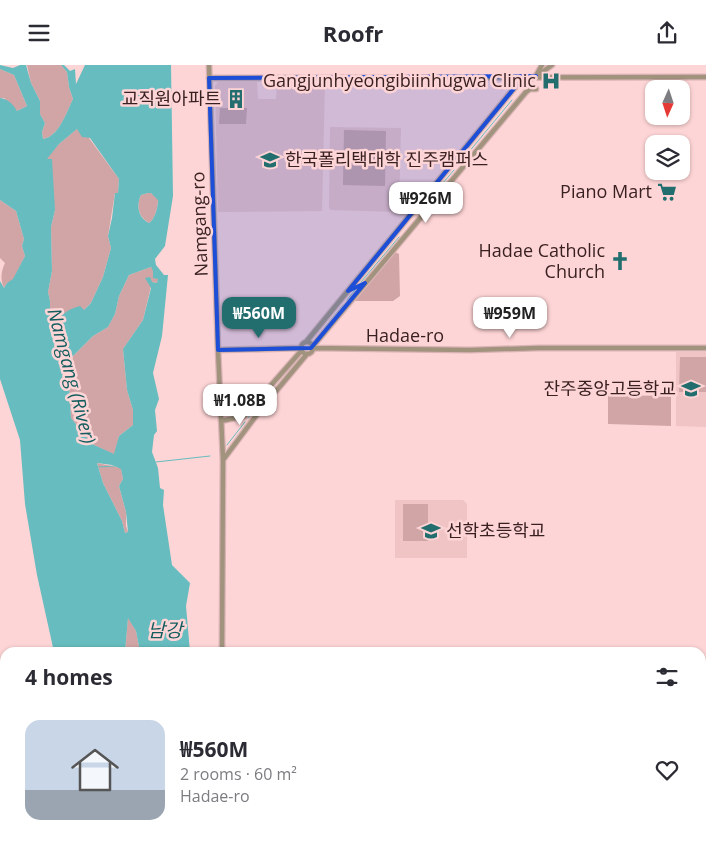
<!DOCTYPE html>
<meta charset="utf-8">
<style>
:root{--surface:#fff;--page:#f2f2f3;--text:#2b2b33;--muted:#7c7c81;--accent:#226e6f}
body{margin:0;font-family:"Open Sans","Noto Sans KR",sans-serif;background:var(--page);color:var(--text);height:100vh;display:flex;flex-direction:column;font-size:19px;white-space:nowrap}
*{box-sizing:border-box;margin:0}
p{font-size:16px;color:var(--muted)}
.icon{flex:none;width:28px;height:28px;fill:none;stroke:currentColor;stroke-width:2;stroke-linecap:round;stroke-linejoin:round}
.map{position:relative;flex:1;overflow:hidden}
.panel{position:absolute;left:0px;top:582px;width:706px;height:196px;display:flex;flex-direction:column;background:var(--surface);border-radius:15px 15px 0 0;box-shadow:0 1px 4px #0004}
.panel>*{flex:none}
.needle{width:32px;rotate:183deg}
.controls{position:absolute;left:645px;top:15px;display:grid;gap:10px}
.controls a{display:grid;place-items:center;width:45px;height:45px;border-radius:10px;background:var(--surface);box-shadow:0 1px 4px #0004;font-size:25px}
.price{position:absolute;translate:-50% -42px;padding:0 11px;border-radius:10px;background:#fff;color:#222;font-size:16px;line-height:32px;filter:drop-shadow(0 1px 2px #0008)}
.price::after{content:'';position:absolute;left:50%;top:30px;width:15px;height:11px;margin-left:-8px;background:inherit;clip-path:polygon(0 0,100% 0,50% 100%)}
.price.selected{background:var(--accent);color:#fff}
ul{padding:0;list-style:none}
li{display:flex;align-items:center;gap:15px;height:125px;padding:0 25px}
li span{display:grid;place-items:center;flex:none;width:140px;height:100px;border-radius:15px;color:#555}
li>.icon{margin-inline-start:auto}
span .icon{width:60px;height:60px;fill:#fffc;stroke-width:1}
li b{font-size:21px}
h2{display:flex;justify-content:space-between;align-items:center;height:60px;padding:0 25px;font-size:21px}
header{display:flex;justify-content:space-between;align-items:center;height:65px;padding:0 25px;background:var(--surface);font-size:22px;font-weight:700}
.map>svg:first-child{display:block}
.built{fill:#f0c3c4}
.green{fill:#d1a5a6}
.water{fill:#66bcbe;fill-rule:evenodd}
.lines{fill:none;stroke-linecap:round;stroke-linejoin:round}
.stream{stroke:#66bcbe;stroke-width:1}
.tertiary-casing{stroke:#dab4b5;stroke-width:7}
.tertiary{stroke:#a2937e;stroke-width:4.5}
.marked{fill:#1d4ed8;fill-opacity:0.2;stroke:#1d4ed8;stroke-width:4;stroke-linejoin:round}
.labels{text-anchor:middle;stroke-width:5;stroke-linejoin:round;paint-order:stroke}
.poi-label{font-size:18px;fill:#381f20;stroke:#fed5d6;text-anchor:end}
.street-label{font-size:18px;fill:#381f20;stroke:#fed5d6}
.water-label{font-size:19px;font-style:italic;fill:#145d5f;stroke:#fed5d6}
</style>
<header><svg class="icon" aria-label="menu" viewBox="0 0 24 24"><path d="M4 6h16M4 12h16M4 18h16"/></svg>Roofr<svg class="icon" aria-label="share" viewBox="0 0 24 24"><path d="M12 15V3M7 8l5-5 5 5M5 13v7h14v-7"/></svg></header>
<div class="map">
<svg width="706" height="778" viewBox="0 0 706 778">
<rect width="100%" height="100%" fill="#fed5d6"/>
<path class="built" d="M218 17H257L258 34H276L277 18H325L322 146 218 147 215 21Z
M330 62 401 63 399 147 331 145 329 143Z
M676 287H706V362L676 361Z
M395 435H463L467 439V493H395Z"/>
<path class="green" d="M27 0H61L67 7 69 22 73 34C67 46 59 72 43 74L42 67 45 58 40 49V36L31 18Z
M0 4 14 10 27 41 17 46 4 33H0Z
M220 43H247L246 59H219Z
M77 64 89 73 119 114 118 129 115 128 108 171 111 183 103 212 91 238 84 245 60 252 57 258 52 260 50 257V236L48 227 52 206 51 162 55 145 46 94 59 79Z
M344 65 386 66 385 121 343 120Z
M148 128H151L158 134C158 142 155 154 149 158 138 152 136 140 141 130Z
M0 135 16 146 24 174 22 181 25 191 13 215 7 218 4 223C0 215 1 206 5 198L0 193Z
M395 187 399 189 400 231 393 236H354Z
M151 202 159 213 157 218 152 217 143 255 123 284 127 325 133 345V360L119 371 115 390 92 379 71 353 69 319 70 294 93 271 108 262 115 249 119 231 129 210Z
M680 292H706V327H679Z
M608 330 668 331 671 332V361L608 359Z
M97 398 121 403 123 414 119 421 126 447V461L128 467 125 468 122 456 103 418Z
M403 439H428V476H403Z
M128 552 136 566 140 587 125 588Z"/>
<path class="water" d="M0 0 13 3 20 0H26L31 18 40 36V49L45 58 42 67 43 74C59 72 67 46 73 34L69 22 67 7 61 0H64L70 6 75 4 76 19 85 0H171L173 131 165 181 155 194 156 200 164 210H168L162 271 153 308 159 334 155 345 157 366 154 370 152 387 158 403 160 423 164 425 163 440 172 500 190 518 186 541 190 587H140L136 566 128 553 125 587H54L37 510 25 439 20 375 0 314V216L4 223 7 218 13 214 25 191 22 181 24 174 16 146 0 135V33C8 34 13 39 17 46L27 41 14 10 0 4ZM77 64 82 72 90 73 119 114 118 128H115L112 153 108 171 111 183 103 212 91 238 84 245 80 241C69 244 62 248 57 258L52 260 50 257V236L48 227 52 206 51 162 55 145 52 94H47L59 79ZM148 128H151L158 135C158 142 155 154 149 158 138 153 136 140 141 130ZM151 202 153 206V213L158 214 157 218 152 217 150 212 145 213 151 223 143 255 123 284 127 325 133 345V360L119 371 114 389 92 379 71 353 69 319 70 294 93 271 108 262 115 249 119 231 129 210ZM97 398 112 400 121 404 123 414 119 421 126 447 128 467 125 468 122 456 103 418Z
M93 774H191V778H95Z"/>
<g class="lines">
<path class="stream" d="M463 94 512 35
M437 125 454 105
M361 217 399 172
M347 235 358 221
M324 263 343 240
M248 353 270 327
M227 380 245 357
M156 397 210 391
M99 402 115 401"/>
<g class="tertiary-casing">
<path id="tertiary" d="M209 0 218 285 223 395 222 588
M537 11 552 0
M209 13 706 12
M301 283a6 6 0 1 1 12 0a6 6 0 1 1-12 0Z
M306 277 516 21 536 11 542 0
M313 281 526 27 530 24H536
M313 283 470 285 538 283H706
M218 285 301 283
M221 356 244 351 302 285
M223 395 261 344 307 289
M221 778V774"/>
</g>
<use href="#tertiary" class="tertiary"/>
</g>
<path class="marked" d="M536 11 516 21 348 226 365 218 311 283 218 285 209 13Z"/>
<defs>
<g id="hospital-bare" transform="scale(1.5)"><path d="M-5-5h3v3.5h4V-5h3V5h-3V1.5h-4V5h-3Z" fill="#226e6f" stroke="#fed5d6" stroke-width="2.5" paint-order="stroke"/></g>
<g id="building-bare" transform="scale(1.5)"><path d="M-4-6H4V6H1V3H-1V6H-4ZM-2.5-4.3h1.7v1.8h-1.7ZM.8-4.3h1.7v1.8H.8ZM-2.5-1h1.7V.8h-1.7ZM.8-1h1.7V.8H.8Z" fill="#226e6f" stroke="#fed5d6" stroke-width="2.5" paint-order="stroke"/></g>
<g id="university-bare" transform="scale(1.5)"><path d="M0-5L7-2L0 1L-7-2ZM-4 1L0 2.5L4 1V4Q0 6-4 4Z" fill="#226e6f" stroke="#fed5d6" stroke-width="2.5" paint-order="stroke"/></g>
<g id="supermarket-bare" transform="scale(1.5)"><path d="M-6-5.5h2.5l.6 2H6L4.5 2H-2.5L-4.4-4H-6ZM-1.5 3.2a1.3 1.3 0 1 0 .1 0ZM3 3.2a1.3 1.3 0 1 0 .1 0Z" fill="#226e6f" stroke="#fed5d6" stroke-width="2.5" paint-order="stroke"/></g>
<g id="church-bare" transform="scale(1.5)"><path d="M-1.2-6h2.4v3.5h3.3v2.4h-3.3V6h-2.4V-.1h-3.3v-2.4h3.3Z" fill="#226e6f" stroke="#fed5d6" stroke-width="2.5" paint-order="stroke"/></g>
<g id="school-bare" transform="scale(1.5)"><path d="M0-5L7-2L0 1L-7-2ZM-4 1L0 2.5L4 1V4Q0 6-4 4Z" fill="#226e6f" stroke="#fed5d6" stroke-width="2.5" paint-order="stroke"/></g>
</defs>
<g fill-rule="evenodd">
<use href="#hospital-bare" x="551" y="16"/>
<use href="#building-bare" x="236" y="34"/>
<use href="#university-bare" x="270" y="95"/>
<use href="#supermarket-bare" x="667" y="127"/>
<use href="#church-bare" x="620" y="196"/>
<use href="#school-bare" x="691" y="324"/>
<use href="#school-bare" x="431" y="466"/>
</g>
<g class="labels">
<g class="poi-label">
<text x="536" y="22">Gangjunhyeongibiinhugwa Clinic</text>
<text x="221" y="40">교직원아파트</text>
<text x="285" y="101" text-anchor="start">한국폴리택대학 진주캠퍼스</text>
<text x="652" y="133">Piano Mart</text>
<text x="605" y="192">Hadae Catholic<tspan x="605" dy="21">Church</tspan></text>
<text x="676" y="330">잔주중앙고등학교</text>
<text x="446" y="472" text-anchor="start">선학초등학교</text>
</g>
<g class="street-label">
<text transform="translate(200 159) rotate(-92)" y="6">Namgang-ro</text>
<text x="405" y="277">Hadae-ro</text>
</g>
<g class="water-label">
<text transform="translate(72 311) rotate(75)" y="7">Namgang (River)</text>
<text x="165" y="572">남강</text>
</g>
</g>
</svg>
<div class="controls">
<a><svg class="needle" viewBox="-14 -14 28 28"><path d="M0-13l5 13h-10z" fill="#e53935"/><path d="M0 13l5-13h-10z" fill="#7c7c81"/></svg></a>
<a><svg class="icon" aria-label="layers" viewBox="0 0 24 24"><path d="M12 4l9 5-9 5-9-5zM3 14l9 5 9-5"/></svg></a>
</div>
<b class="price" style="left:426px;top:159px">₩926M</b>
<b class="price selected" style="left:259px;top:274px">₩560M</b>
<b class="price" style="left:510px;top:274px">₩959M</b>
<b class="price" style="left:240px;top:361px">₩1.08B</b>
<section class="panel">
<h2>4 homes<svg class="icon" aria-label="filters" viewBox="0 0 24 24"><path d="M4 7h16M4 17h16"/><circle cx="9" cy="7" r="2"/><circle cx="15" cy="17" r="2"/></svg></h2>
<ul>
<li><span style="background:linear-gradient(#c9d6e8 70%,#9aa5b1 0)"><svg class="icon" aria-label="home" viewBox="0 0 24 24"><path d="M3 11l9-7 9 7M6 9v11h12V9"/></svg></span><div><b>₩560M</b><p>2 rooms · 60 m²</p><p>Hadae-ro</p></div><svg class="icon" aria-label="heart" viewBox="0 0 24 24"><path d="M12 20l-8-8c-3-5 5-10 8-4 3-6 11-1 8 4z"/></svg></li>
</ul>
</section>
</div>
